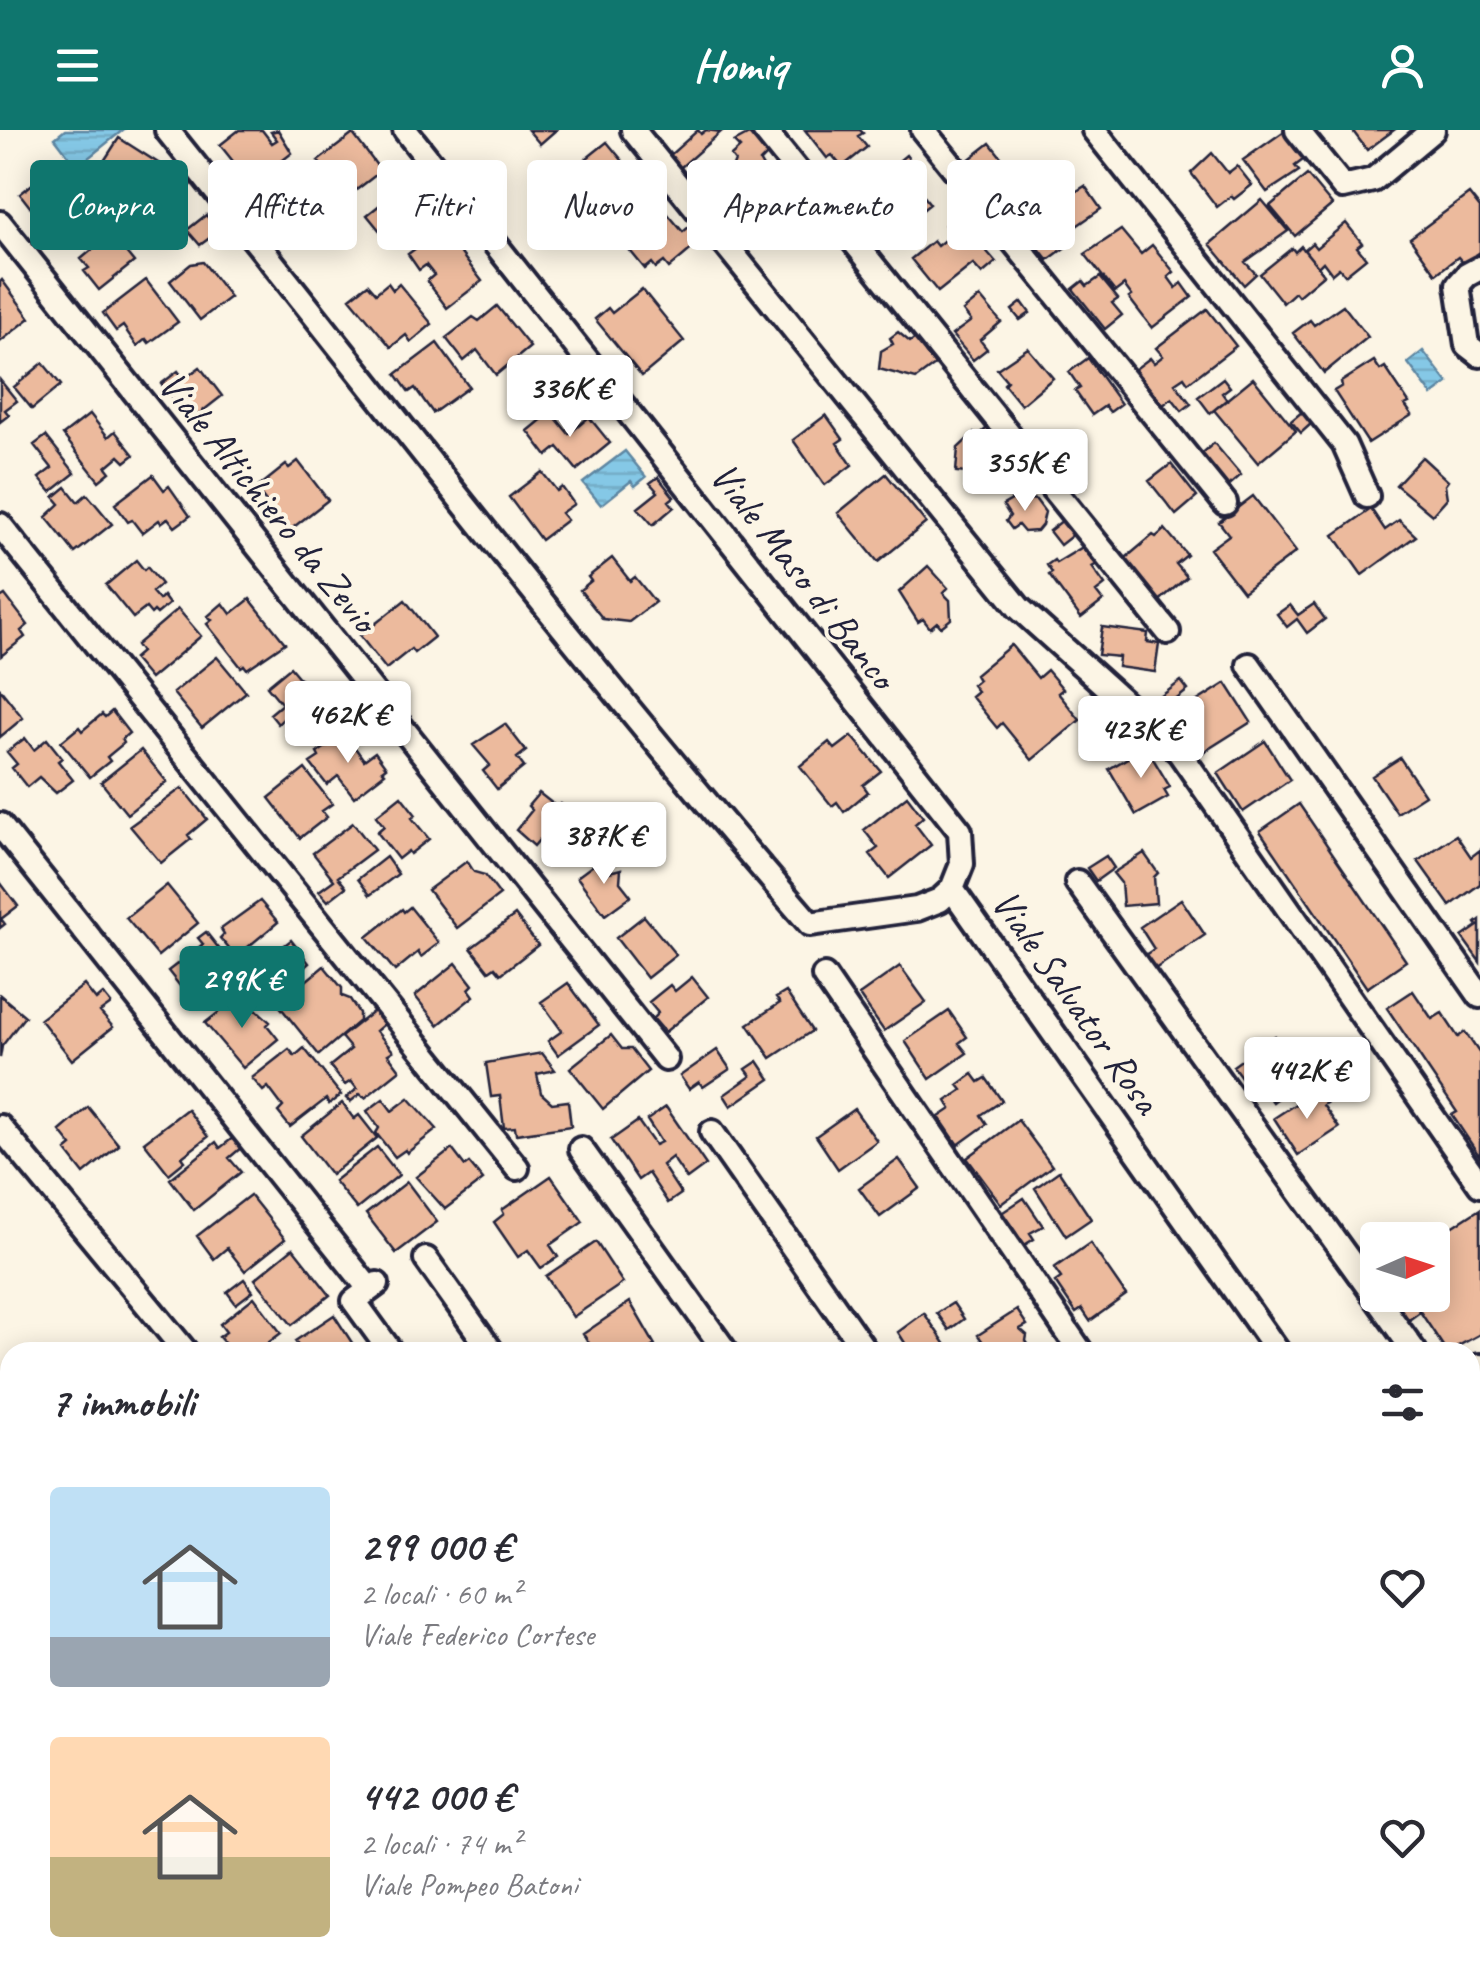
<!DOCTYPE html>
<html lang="it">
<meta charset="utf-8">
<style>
:root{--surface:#fff;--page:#f2f2f3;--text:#2b2b33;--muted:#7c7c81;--accent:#0f766e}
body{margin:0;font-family:Caveat,sans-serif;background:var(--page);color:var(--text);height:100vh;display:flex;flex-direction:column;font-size:38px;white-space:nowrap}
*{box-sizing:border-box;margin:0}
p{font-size:32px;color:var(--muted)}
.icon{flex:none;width:55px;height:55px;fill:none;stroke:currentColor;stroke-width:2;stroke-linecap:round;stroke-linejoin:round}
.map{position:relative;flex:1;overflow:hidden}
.sheet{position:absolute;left:0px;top:1212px;width:1480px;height:642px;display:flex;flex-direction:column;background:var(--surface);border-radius:30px 30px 0 0;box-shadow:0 5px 25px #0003}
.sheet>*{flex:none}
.hud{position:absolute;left:30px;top:30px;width:1420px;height:90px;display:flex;gap:20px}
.needle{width:65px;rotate:87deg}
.tools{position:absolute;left:1360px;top:1092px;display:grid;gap:20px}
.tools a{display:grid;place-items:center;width:90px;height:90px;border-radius:10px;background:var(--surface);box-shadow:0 5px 25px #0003;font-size:50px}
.price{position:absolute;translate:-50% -85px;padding:0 22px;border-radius:10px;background:#fff;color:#222;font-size:32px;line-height:65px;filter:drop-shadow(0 2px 5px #0008)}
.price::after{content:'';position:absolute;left:50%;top:60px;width:30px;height:22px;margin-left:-15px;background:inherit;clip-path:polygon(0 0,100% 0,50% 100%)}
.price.active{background:var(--accent);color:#fff}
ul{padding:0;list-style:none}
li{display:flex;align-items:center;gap:30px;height:250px;padding:0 50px}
li span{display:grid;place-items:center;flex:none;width:280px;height:200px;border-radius:10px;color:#555}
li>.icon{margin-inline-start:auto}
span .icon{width:120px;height:120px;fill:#fffc;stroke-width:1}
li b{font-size:42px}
h2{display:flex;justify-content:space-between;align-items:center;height:120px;padding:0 50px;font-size:42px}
.chip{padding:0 35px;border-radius:10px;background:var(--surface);box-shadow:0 5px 25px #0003;font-size:35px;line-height:90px}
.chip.active{background:var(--accent);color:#fff}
header{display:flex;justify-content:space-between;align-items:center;height:130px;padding:0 50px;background:var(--accent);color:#fff;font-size:45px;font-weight:600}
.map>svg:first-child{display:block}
.water{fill:url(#water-rules);stroke:#5d86a2;stroke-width:2.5}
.building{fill:#ecba9d;stroke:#22223b;stroke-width:2.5}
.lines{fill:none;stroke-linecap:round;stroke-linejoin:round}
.lane-casing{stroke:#22223b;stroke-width:19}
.street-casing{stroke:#22223b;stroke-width:30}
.secondary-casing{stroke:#22223b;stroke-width:40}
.lane{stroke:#fcf5e5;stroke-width:11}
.street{stroke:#fcf5e5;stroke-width:22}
.secondary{stroke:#fcf5e5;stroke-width:32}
.labels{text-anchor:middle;stroke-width:8;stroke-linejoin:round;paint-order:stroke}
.street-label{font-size:40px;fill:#22223b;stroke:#fcf5e5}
</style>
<header><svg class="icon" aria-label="menu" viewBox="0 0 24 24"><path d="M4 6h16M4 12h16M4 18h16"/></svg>Homiq<svg class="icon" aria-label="person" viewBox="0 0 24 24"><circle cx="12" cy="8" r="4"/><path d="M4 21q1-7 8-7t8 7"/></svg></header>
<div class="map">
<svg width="1480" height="1854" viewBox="0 0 1480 1854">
<defs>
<pattern id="water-rules" width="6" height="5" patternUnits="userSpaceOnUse" patternTransform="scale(2.5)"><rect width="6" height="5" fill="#85c8e6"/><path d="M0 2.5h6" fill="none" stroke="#73acc6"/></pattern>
</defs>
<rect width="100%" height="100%" fill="#fcf5e5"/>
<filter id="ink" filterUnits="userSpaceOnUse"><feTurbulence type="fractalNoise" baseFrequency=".01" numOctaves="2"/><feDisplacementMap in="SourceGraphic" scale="20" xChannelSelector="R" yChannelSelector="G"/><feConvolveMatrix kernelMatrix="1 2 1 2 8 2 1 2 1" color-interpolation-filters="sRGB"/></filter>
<g filter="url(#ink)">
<path class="water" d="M65 0H123L77 37 55 8Z
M1039 30 1052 49 1054 71 1048 75 1024 41Z
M1423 221 1448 253 1432 265 1408 233Z
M625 321 646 347 635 356 631 351 601 375 583 353Z"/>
<path class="building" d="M239 0H262L272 13 277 10 271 2 278 0 292 23 265 44 261 39 252 46 245 36 240 40 220 15Z
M528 0H556L540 14Z
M698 0 701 4 706 0 721 2 680 38 669 26Z
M805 0H860L863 3 858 6 867 17 842 37 832 25 827 28Z
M1286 0 1307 27 1295 36 1299 41 1267 62 1243 30Z
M1352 0H1394L1367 20Z
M353 4 381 41 346 68 318 31Z
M749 4 768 24 760 32 769 48 752 64 745 66 733 52 736 43 731 41 735 31 731 26 740 18 734 12Z
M119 8 169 40 136 92 125 85 128 79 110 68 114 62 93 48Z
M607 12 636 47 603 74 583 50 576 56 567 44Z
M990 13 1005 32 990 44 986 38 978 44 967 31Z
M1212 23 1228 43 1237 36 1252 55 1234 69 1231 66 1217 77 1191 43Z
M906 25 918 41 910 48 930 74 900 98 896 92 892 95 873 70 901 44 894 35Z
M55 36 86 76 51 104 20 64Z
M1307 45 1332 75 1295 106 1270 76Z
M309 46 322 63 327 59 340 75 333 82 341 92 312 115 288 86 284 66Z
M1085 56 1101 79 1065 104 1054 88 1062 79 1057 75V68L1063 62 1072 64Z
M410 57 431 84 405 106 401 102 389 112 367 85 390 67 394 71Z
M1469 64 1480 78V122L1464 134 1458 127 1436 144 1410 108Z
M1262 70 1288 101 1245 132 1256 144 1244 155 1210 114Z
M970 75 995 107 983 117 996 132 982 144 973 134 938 162 911 129 933 111 937 116 952 104 945 95Z
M1040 75 1059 99 1056 102 1067 116 1048 130 1013 85 1025 76 1030 83Z
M667 83 683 102 690 96 702 110 669 138 664 132 656 138 652 133 645 139 627 117Z
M206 85 219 101 200 115 187 100Z
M1346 93 1362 113 1357 117 1366 128 1345 145 1339 138 1332 144 1323 132 1318 137 1304 120 1312 113 1316 118Z
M442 99 482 151 447 178 427 151 434 145 426 135 419 140 408 124Z
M1121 100 1141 124 1152 115 1174 142 1168 147 1176 158 1182 153 1192 167 1152 198 1129 168 1132 166 1124 155 1115 162 1085 124Z
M111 104 134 132 99 160 84 141 89 138 81 129Z
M1301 116 1324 144 1298 166 1295 162 1283 173 1260 144 1292 118 1295 122Z
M203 132 230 167 200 190 170 151 191 134Z
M1100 147 1118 169 1112 173 1122 185 1105 199 1073 159 1083 151 1087 156Z
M2 150 30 188 0 212V152Z
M146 150 178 192 149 213 146 209 137 216 123 196 116 201 103 183Z
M388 153 393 160 399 154 432 194 411 212 406 205 391 217 350 168 368 154 376 163Z
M642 159 684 211 642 246 595 189 608 178 612 183Z
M980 167 1001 192 980 210 987 219 973 230 952 205 971 191 963 181Z
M1022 172 1030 183 1020 190 1012 180Z
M1343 175 1368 207 1324 243 1293 203 1310 190 1314 195Z
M497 176 530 217 496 245 477 220 464 231 446 208 473 187 479 191Z
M1207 179 1236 216 1188 253 1184 247 1175 253 1191 274 1182 281 1172 268 1162 276 1134 240 1150 228 1154 233 1163 226 1156 218Z
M898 202 910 212 917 207 930 220 926 223 935 235 916 249 879 239 881 221 893 214 890 208Z
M437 213 469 257 433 283 415 258 409 262 396 244Z
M1028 218 1053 248 1021 275 1004 254 1007 251 997 239Z
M1088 228 1121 274 1110 282 1105 276 1092 285 1075 261 1080 258 1069 242Z
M1374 231 1380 240 1385 237 1409 273 1405 275 1412 285 1368 313 1334 261 1342 256 1341 252Z
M43 233 61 255 32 279 14 257Z
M200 237 222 266 190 291 161 254 178 241 184 249Z
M1223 248 1230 257 1222 263 1227 270 1210 283 1198 267Z
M1253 248 1296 301 1258 333 1214 280Z
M0 250 17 271 5 280 9 285 0 292Z
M1303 281 1312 293 1301 303 1291 291Z
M551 282 569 304 589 287 610 313 577 340 558 317 547 326 528 301Z
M90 284 108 307 115 301 134 325 125 332 119 326 106 337 110 342 99 351 63 305Z
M826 285 843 309 837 313 852 335 825 355 793 310Z
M987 298 1024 338 1000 360 986 345 956 342 958 318 974 303 977 307Z
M46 306 75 343 51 362 39 348 52 338 34 315Z
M1214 313 1241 345 1224 360 1198 327Z
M1422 327 1448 351 1445 355 1447 368 1432 385 1396 355Z
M298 331 328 370 290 400 276 383 272 386 271 379 256 359 286 335 289 338Z
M1171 334 1197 367 1176 385 1149 351Z
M542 342 557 361 562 357 574 374 561 383 567 390 541 410 509 367Z
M886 344 926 393 878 432 838 383Z
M153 345 164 360 169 356 190 386 175 397 168 388 161 393 159 390 142 403 132 390 128 392 115 374Z
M658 347 674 367 669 371 674 377 653 395 638 378 658 362 650 353Z
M66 357 78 372 87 364 112 394 75 423 46 387 60 374 54 367Z
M1253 366 1296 422 1243 462 1210 419 1229 405 1219 392Z
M1017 367 1036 370 1045 382 1042 395 1037 401 1024 402 1018 395 1012 399 1006 391 1010 386 1003 375Z
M1371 379 1385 400 1399 390 1416 406 1362 445 1334 405Z
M1063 390 1074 404 1060 415 1049 401Z
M1165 399 1187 425 1176 434 1187 447 1156 474 1121 432 1153 405 1156 407Z
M1086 415 1099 433 1092 437 1105 455 1096 462 1103 471 1081 488 1049 445 1052 443 1047 435 1054 430 1056 433Z
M612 428 630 451 635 447 655 472 629 492 603 489 580 460 591 451 588 447Z
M136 430 144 440 147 437 161 454 152 462 159 470 163 466 169 474 157 484 154 481 151 484 146 478 133 488 106 455Z
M928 436 948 458 943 463 950 470 951 489 941 497 937 492 930 498 923 489 918 492 899 462Z
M5 465 28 495 21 501 25 507 1 526 0 468Z
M250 469 285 513 247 539 244 535 241 537 207 494 212 490 208 486 223 473 231 484Z
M405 470 434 507 414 523 411 519 386 539 360 506Z
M1314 474 1325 489 1307 503 1297 489 1287 497 1277 484 1290 475 1298 485Z
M178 479 201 506 150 549 133 529 141 522 136 515Z
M1102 497 1148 503 1147 512 1159 514 1155 542 1118 537 1119 527 1098 525Z
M1011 515 1038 548 1047 540 1063 559 1058 563 1080 590 1032 630 1002 593 997 598 971 566 977 561 972 555 978 550 975 545Z
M217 527 246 562 202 598 173 563Z
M290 537 311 562 320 555 337 576 303 604 287 585 278 594 270 584 282 574 267 556Z
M1181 551 1188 560 1163 580 1156 570Z
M1226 553 1251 592 1202 623 1177 584Z
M0 559 23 588 0 607Z
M112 581 129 603 122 609 124 613 107 627 110 631 90 647 61 612 79 597 82 601 102 584 105 587Z
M505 594 526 621 517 628 524 637 497 659 483 641 490 635 473 615Z
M345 604 364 630 375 622 386 637 382 640 385 643 354 667 338 646 327 655 310 633 319 627 317 623Z
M852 606 881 641 863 655 868 662 844 682 837 672 832 676 800 636 829 612 835 619Z
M25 608 34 620 47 609 62 628 58 631 73 650 56 663 39 647 27 657 12 638 17 634 7 622Z
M1265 611 1290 650 1243 682 1218 643Z
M1146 617 1170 657 1164 660 1168 667 1136 685 1109 639Z
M141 620 167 652 127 684 101 652Z
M1400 628 1425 665 1397 683 1372 646Z
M305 639 332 674 322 681 327 687 300 708 269 668Z
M182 658 207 689 188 705 191 709 161 733 130 696Z
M539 663 558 678 561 674 575 686 566 697 575 704 561 720 556 716 551 721 539 710 534 716 516 700 532 680 528 676Z
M401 666 416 685 412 688 429 709 410 724 408 721 398 729 377 702 384 696 376 686Z
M907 666 923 687 915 694 931 715 889 748 870 724 878 718 864 700Z
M1299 674 1406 831 1367 858 1260 701Z
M353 693 374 720 338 747 346 757 328 771 319 761 334 750 313 723Z
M1456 705 1471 727 1480 720V754L1450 776 1418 731Z
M1144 723 1158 743 1154 747 1156 773 1123 776 1121 753 1113 743Z
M1106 726 1114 738 1096 751 1087 738Z
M386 727 398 744 370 765 358 749Z
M600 730 609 742 621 739 620 752 631 766 605 785 577 747Z
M467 731 474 742 485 745 500 765 457 798 428 760Z
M0 752 18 776 1 789 5 794 0 798Z
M167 755 198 793 158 826 126 788Z
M1181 769 1205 805 1152 841 1142 827 1154 819 1140 797Z
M260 771 278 792 236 827 220 808 224 804 221 799Z
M410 777 439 813 421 827 418 822 395 841 367 807 402 779 404 782Z
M515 785 538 815 501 844 495 837 489 841 471 818Z
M644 786 676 825 647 848 616 808Z
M1480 790V832L1462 807 1478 796 1476 793Z
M206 802 224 825 217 830 230 847 195 875 168 841 203 814 198 808Z
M291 810 309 833 275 864 270 858 266 861 251 842Z
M456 833 473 855 469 859 474 866 438 895 415 866Z
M324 836 342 858V866L350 869 359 883V891L319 925 278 874Z
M900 836 926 872 884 901 859 865Z
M692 847 708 867 665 902 653 888 658 883 649 872 670 855 675 861Z
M568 853 599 895 558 925 548 911 562 901 541 872Z
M84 855 96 870 103 864 111 874 100 882 113 897 72 930 40 889Z
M1413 861 1432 889 1442 883 1458 907 1465 902 1480 924V1027L1452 985 1457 982 1387 878Z
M786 862 812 901 771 928 748 894 780 873 776 868Z
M0 865 25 886 2 916 0 928Z
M241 865 270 892 267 895 278 909 243 938 205 893Z
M379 877 389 890 376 901 393 921 388 924 400 940 365 968 360 964 350 972 346 968 357 959 351 951 345 955 330 936 351 919 341 907Z
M949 881 967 907 959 913 967 923 930 949 905 911Z
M611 905 622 919H631L648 941 603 979 570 938Z
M1275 906 1299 940 1284 951 1290 959 1273 972 1264 960 1255 966 1233 936Z
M304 918 341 965 329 974 326 969 290 997 278 982 283 977 268 957 263 961 252 948 289 919 295 926Z
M717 920 730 939 703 957 699 952 689 959 680 946Z
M542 923 555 940 537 944 541 963 552 973 568 971 571 996 516 1004 515 997 504 998 500 966 491 967 486 933Z
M758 931 770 949 731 976 724 965 751 946 746 939Z
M973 944 979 952 986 948 1002 971 981 985 987 994 958 1015 939 987 951 979 946 971 962 960 958 955Z
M1320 958 1329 971 1323 975 1339 998 1298 1025 1274 988Z
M409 968 437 999 407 1023 405 1020 395 1027 376 1003 379 998 367 981 383 969 392 981Z
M342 973 354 989 359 985 377 1008 331 1045 301 1006Z
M88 977 119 1015 84 1044 66 1021 72 1016 60 1001Z
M666 977 706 1035 687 1049 672 1027 662 1035 681 1064 668 1073 648 1043 638 1050 611 1010 638 991 655 1015 661 1012 647 990Z
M187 979 208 1007 182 1027 185 1031 169 1044 144 1012Z
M854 979 877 1011 838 1039 816 1006Z
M1018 990 1052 1036 1001 1074 967 1028Z
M234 1007 242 1017 229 1028 241 1042 194 1080 170 1049 216 1012 220 1018Z
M377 1017 399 1045 357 1079 334 1051Z
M452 1019 465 1036 469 1033 483 1050 445 1079 416 1047Z
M899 1029 920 1058 880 1087 859 1058Z
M1059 1041 1091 1089 1066 1106 1035 1058Z
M551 1046 583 1092 550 1115 558 1127 541 1138 528 1120 518 1127 494 1092 504 1084 502 1080Z
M407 1052 437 1092 396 1123 366 1084Z
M250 1065 285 1109 245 1141 227 1118 214 1129 197 1106Z
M1024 1068 1043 1096 1030 1103 1034 1109 1021 1117 1000 1084Z
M1480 1079V1204L1447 1222 1409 1165H1432V1110Z
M1417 1095 1427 1110H1394Z
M596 1112 623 1153 573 1187 546 1146Z
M1090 1113 1126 1165 1090 1191 1082 1179 1076 1183 1055 1152 1061 1148 1054 1138Z
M293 1118 330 1165 292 1195 255 1149Z
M244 1149 253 1161 236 1174 227 1162Z
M1384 1165H1409L1420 1182 1402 1195Z
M254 1167 281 1203 256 1222H232L219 1207 226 1202 220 1194Z
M630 1172 655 1215 644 1222H595L583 1204Z
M953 1173 964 1189 949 1200 937 1183Z
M1017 1180 1027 1195 1020 1199 1027 1205 1026 1211 1033 1222H990L978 1205Z
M924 1183 951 1222H900L897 1219 905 1213 898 1202Z
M334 1185 358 1222H302L295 1211Z
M0 1362 10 1375V1402L0 1409Z
M10 1643V1703L0 1688V1650Z
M10 1802V1845H20L7 1854H0V1809Z
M130 1845H168L156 1854H137Z
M389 1845H411L417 1854H377Z
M454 1845H522L525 1849 519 1854H441Z"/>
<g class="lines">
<g class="lane-casing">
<path id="lane" d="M1155 1854 1167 1845"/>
</g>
<g class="street-casing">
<path id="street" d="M167 0C380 266 587 537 810 794L917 779 940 770 952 759 962 734 960 701 405 0
M633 0 1019 478 1179 622 1480 1055
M764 0 1168 502
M923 0 1225 373
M1094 0 1344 314 1367 366
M1297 0 1343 57 1373 50 1433 0
M0 93 666 929
M1480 138 1467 145 1458 155 1467 215 1480 225
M0 395 517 1038
M1249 535 1480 866
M0 695 363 1151
M1077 752 1415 1222
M952 759 1278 1222
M824 846 1081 1222
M0 997 186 1222
M712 1002 866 1222
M581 1019 726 1222
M426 1129 492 1222
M377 1154 354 1171 391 1222
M0 1284 10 1297
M1470 1628 1480 1642
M0 1744 10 1757
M77 1845 84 1854
M299 1845 305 1854
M422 1845 428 1854
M991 1845 997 1854
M1251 1845 1256 1854"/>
</g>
<g class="secondary-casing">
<path id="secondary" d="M1470 1247 1480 1241
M1470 1279 1480 1272
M595 1854 608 1845
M643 1854 656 1845"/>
</g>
<use href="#lane" class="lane"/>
<use href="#street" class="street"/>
<use href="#secondary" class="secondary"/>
</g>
</g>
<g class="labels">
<g class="street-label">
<text transform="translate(269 371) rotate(51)" y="14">Viale Altichiero da Zevio</text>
<text transform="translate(804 445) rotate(52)" y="14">Viale Maso di Banco</text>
<text transform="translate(1077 871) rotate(55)" y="14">Viale Salvator Rosa</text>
</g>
</g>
</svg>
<div class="tools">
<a><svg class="needle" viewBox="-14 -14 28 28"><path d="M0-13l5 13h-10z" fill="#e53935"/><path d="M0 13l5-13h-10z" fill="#7c7c81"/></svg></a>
</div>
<b class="price" style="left:570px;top:310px">336K €</b>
<b class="price" style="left:1025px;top:384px">355K €</b>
<b class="price" style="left:348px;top:636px">462K €</b>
<b class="price" style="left:1141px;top:651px">423K €</b>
<b class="price" style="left:604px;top:757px">387K €</b>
<b class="price active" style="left:242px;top:901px">299K €</b>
<b class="price" style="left:1307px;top:992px">442K €</b>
<div class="hud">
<a class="chip active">Compra</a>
<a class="chip">Affitta</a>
<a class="chip">Filtri</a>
<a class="chip">Nuovo</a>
<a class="chip">Appartamento</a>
<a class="chip">Casa</a>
</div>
<section class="sheet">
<h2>7 immobili<svg class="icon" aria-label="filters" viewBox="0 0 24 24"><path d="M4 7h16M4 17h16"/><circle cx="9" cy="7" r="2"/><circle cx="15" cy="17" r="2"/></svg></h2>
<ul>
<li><span style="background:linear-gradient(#bfe0f5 75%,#9aa5b1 0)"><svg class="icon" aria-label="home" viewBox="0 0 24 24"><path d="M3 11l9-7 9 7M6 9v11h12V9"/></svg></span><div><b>299 000 €</b><p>2 locali · 60 m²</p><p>Viale Federico Cortese</p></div><svg class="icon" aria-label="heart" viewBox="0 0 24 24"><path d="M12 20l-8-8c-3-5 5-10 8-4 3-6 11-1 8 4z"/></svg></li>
<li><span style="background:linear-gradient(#ffd9b3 60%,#c2b280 0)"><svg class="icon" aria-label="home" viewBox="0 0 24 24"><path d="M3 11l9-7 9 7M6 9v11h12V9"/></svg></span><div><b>442 000 €</b><p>2 locali · 74 m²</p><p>Viale Pompeo Batoni</p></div><svg class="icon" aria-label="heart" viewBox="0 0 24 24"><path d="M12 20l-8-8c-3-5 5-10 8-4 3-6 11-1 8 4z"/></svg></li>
</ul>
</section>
</div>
